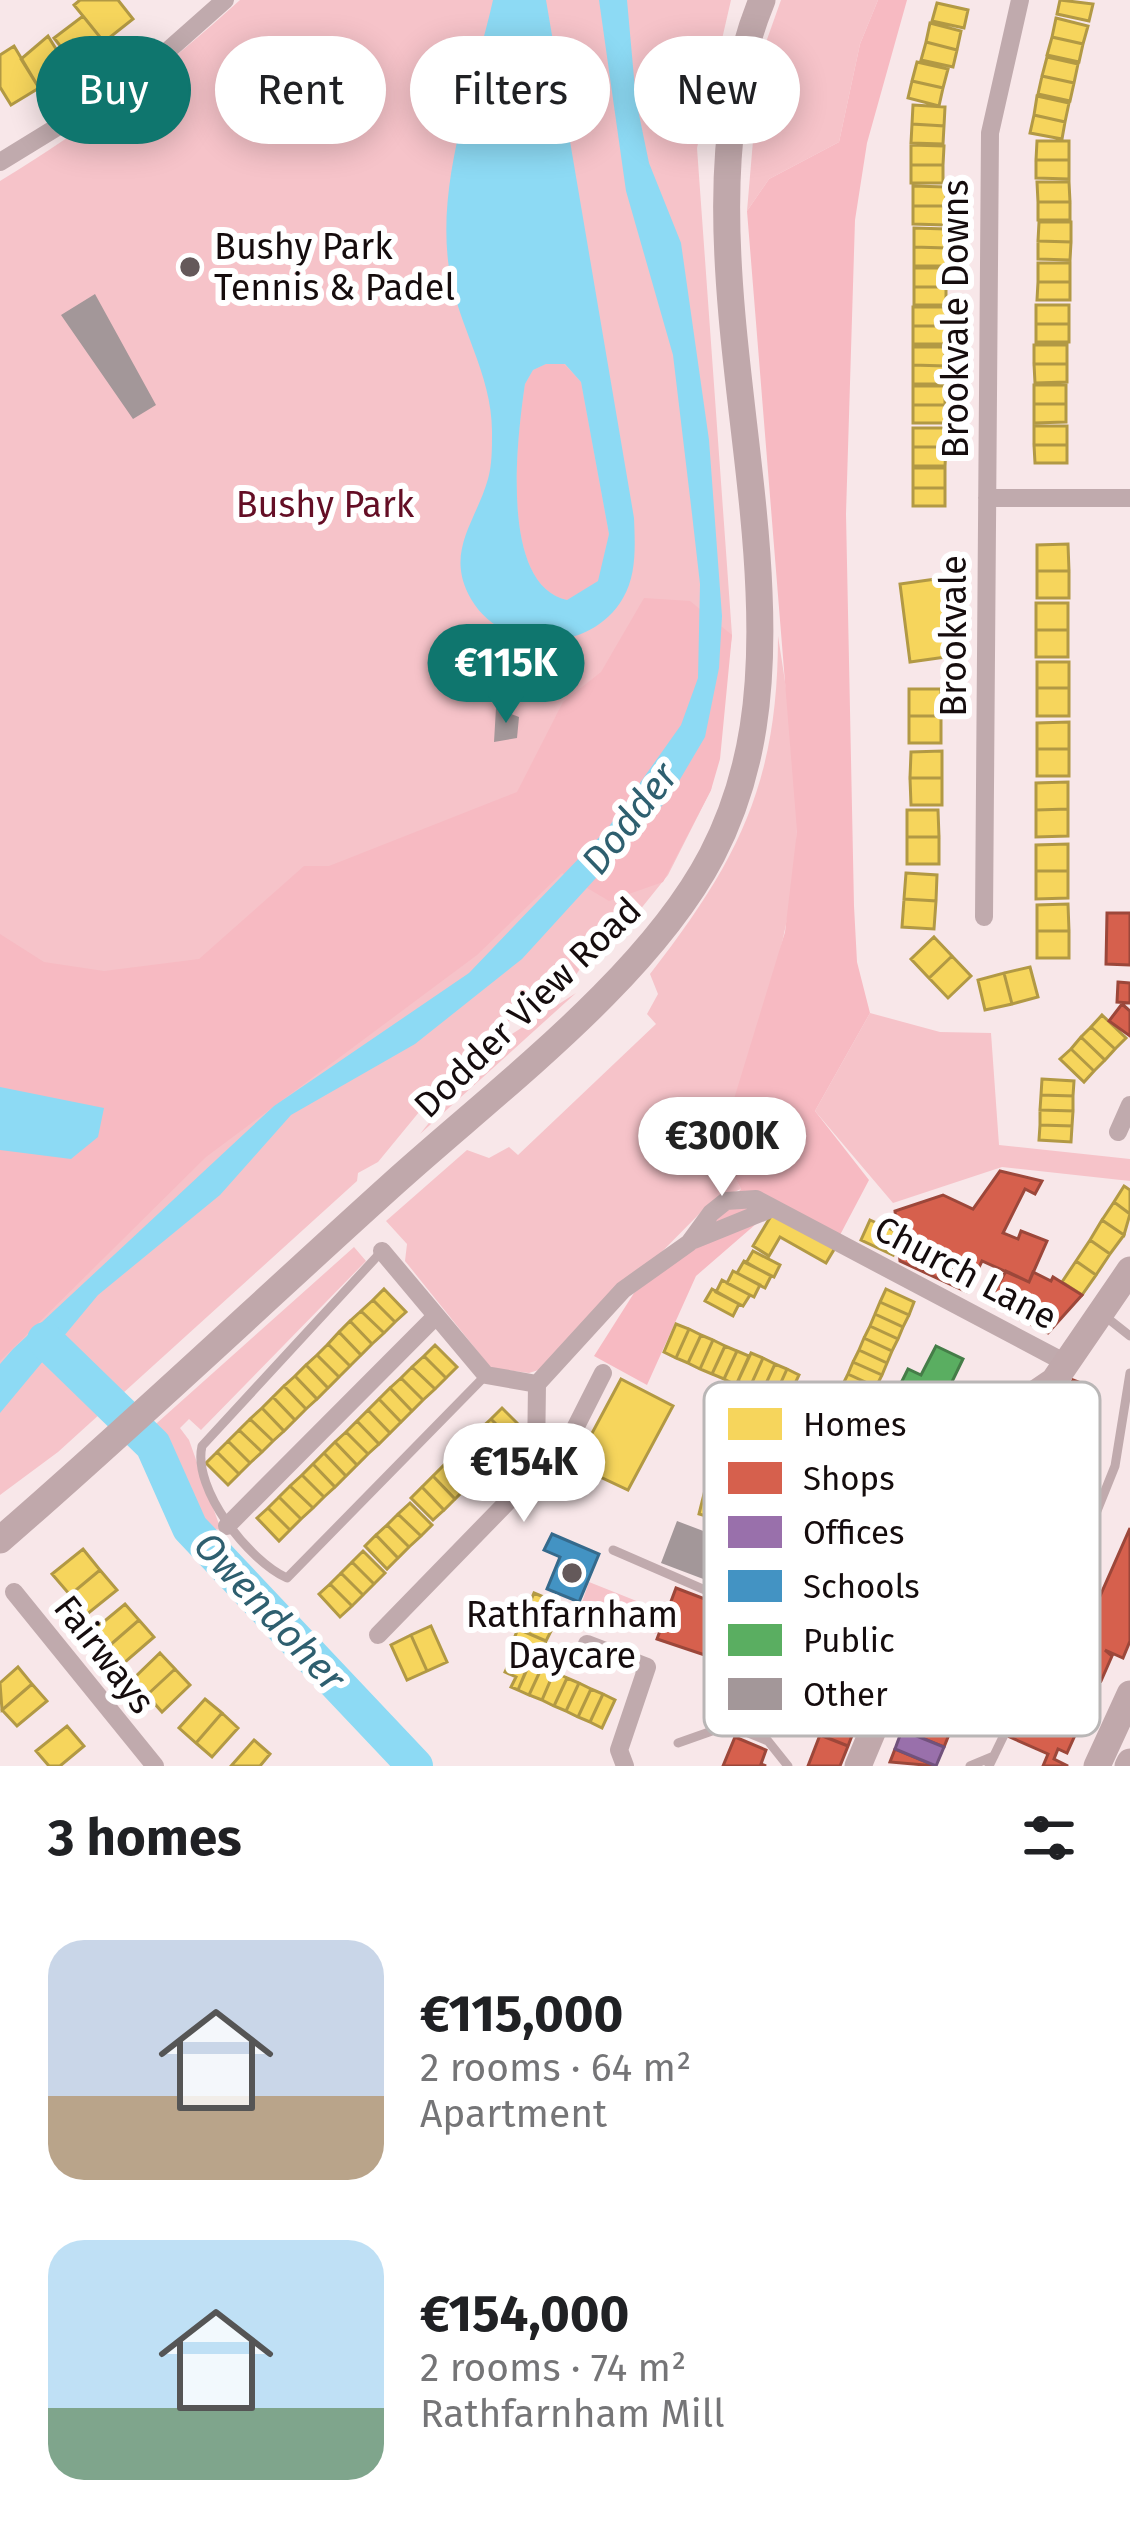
<!DOCTYPE html>
<meta charset="utf-8">
<style>
:root{--surface:#fff;--page:#f6f6f6;--text:#202124;--muted:#757577;--accent:#0f766e}
body{margin:0;font-family:"Fira Sans",sans-serif;background:var(--page);color:var(--text);height:100vh;display:flex;flex-direction:column;font-size:45px;white-space:nowrap}
*{box-sizing:border-box;margin:0}
p{font-size:39px;color:var(--muted)}
.icon{flex:none;width:66px;height:66px;fill:none;stroke:currentColor;stroke-width:2;stroke-linecap:round;stroke-linejoin:round}
.map{position:relative;height:1766px;overflow:hidden}
.details{display:flex;flex-direction:column;background:var(--surface);flex:1}
.details>*{flex:none}
.hud{position:absolute;left:36px;top:36px;width:1059px;height:108px;display:flex;gap:24px}
.price{position:absolute;translate:-50% -102px;padding:0 27px;border-radius:42px;background:#fff;color:#222;font-size:39px;line-height:78px;filter:drop-shadow(0 3px 6px #0008)}
.price::after{content:'';position:absolute;left:50%;top:72px;width:36px;height:27px;margin-left:-18px;background:inherit;clip-path:polygon(0 0,100% 0,50% 100%)}
.price.active{background:var(--accent);color:#fff}
ul{padding:0;list-style:none}
li{display:flex;align-items:center;gap:36px;height:300px;padding:0 48px}
li span{display:grid;place-items:center;flex:none;width:336px;height:240px;border-radius:36px;color:#555}
li>.icon{margin-inline-start:auto}
span .icon{width:144px;height:144px;fill:#fffc;stroke-width:1}
li b{font-size:51px}
h2{display:flex;justify-content:space-between;align-items:center;height:144px;padding:0 48px;font-size:51px}
.chip{padding:0 42px;border-radius:54px;background:var(--surface);box-shadow:0 6px 30px #0003;font-size:42px;line-height:108px}
.chip.active{background:var(--accent);color:#fff}
.map>svg:first-child{display:block}
.green{fill:#f6c3c9}
.forest{fill:#f7bac2}
.water{fill:#8ddaf4;fill-rule:evenodd}
.homes{fill:#f6d55c;stroke:#b29944;stroke-width:3}
.shops{fill:#d6604d;stroke:#9c473a;stroke-width:3}
.offices{fill:#9970ab;stroke:#71527c;stroke-width:3}
.schools{fill:#4393c3;stroke:#356a8c;stroke-width:3}
.public{fill:#5aae61;stroke:#457d48;stroke-width:3}
.lines{fill:none;stroke-linecap:round;stroke-linejoin:round}
.river{stroke:#8ddaf4;stroke-width:36}
.building{fill:#a39799}
.lane{stroke:#c0aaad;stroke-width:9}
.street{stroke:#c0aaad;stroke-width:18}
.secondary{stroke:#c0a8ab;stroke-width:27}
.poi-dot{fill:#64595a;stroke:#fff;stroke-width:4.5}
.labels{text-anchor:middle;stroke-width:12;stroke-linejoin:round;paint-order:stroke}
.poi-label{font-size:36px;fill:#150c0d;stroke:#fff;text-anchor:start}
.street-label{font-size:36px;fill:#150c0d;stroke:#fff}
.park-label{font-size:36px;fill:#640e25;stroke:#fff}
.water-label{font-size:39px;font-style:italic;fill:#2e5f6f;stroke:#fff}
.key{fill:#fff;stroke:#b9b6b6;stroke-width:3}
.key-label{font-size:33px;fill:#150c0d}
</style>
<div class="map">
<svg width="1130" height="1766" viewBox="0 0 1130 1766">
<rect width="100%" height="100%" fill="#f8e7e9"/>
<path class="green" d="M240 0H731L697 148 732 635 711 790 668 875 606 952 593 949 574 978 475 1044 378 1162 358 1173 357 1181 58 1452 0 1495V181C88 128 164 69 240 0Z
M781 0H878L860 44 839 142 769 179 747 211 760 59Z
M778 636C788 700 798 763 797 828 796 937 751 1045 720 1148L741 1189 711 1202 548 1367 529 1373 491 1368 405 1261 407 1244 386 1221 467 1150 489 1158 509 1147 518 1155 656 1024 647 1014 658 994 650 974C739 860 778 782 778 636Z
M576 993 420 1134 487 1050Z
M870 1013 940 1032 991 1033 999 1145 1130 1159V1181L1002 1167 893 1203 815 1111Z
M354 1247 366 1261 201 1430 189 1419 180 1428 189 1440 221 1530 194 1526 168 1458 148 1431Z
M589 1582 664 1612 656 1634 581 1605Z"/>
<path class="forest" d="M878 0H907L867 143 855 220 846 514 854 906 857 962 870 1013 815 1111 869 1180 840 1235 780 1203 696 1276 647 1385 594 1356 634 1293 680 1256 741 1189 719 1148 785 932 797 831 747 211 769 179 839 142 860 44Z
M546 364H564L581 382 609 534 599 581 567 600C499 585 517 438 525 384L533 370Z
M644 598 690 601 732 635 720 759 711 790 663 882 609 901 562 873 477 955 206 1157 0 1361V934L44 962 104 971 199 959 304 866H329L517 792 563 702 601 672Z"/>
<path class="water" d="M493 0H546L634 518C635 544 637 575 623 598 591 654 504 655 471 599 444 552 476 522 488 479 492 465 492 449 492 434 493 374 457 326 449 268 436 181 474 84 493 0ZM546 364H565L581 382 609 534 598 581 567 600C499 585 517 438 525 384L533 370Z
M599 0H627L636 100 649 163 681 243 709 440 722 616 719 668 705 737 669 798 522 959 415 1044 291 1115 220 1195 98 1295 0 1413V1364L13 1349 274 1106 469 973 608 828 681 725 698 678 700 584 692 514 673 355 626 191Z
M0 1087 104 1108 98 1137 71 1159 0 1150Z"/>
<path class="homes" d="M80 0H118L133 19 104 42 74 5Z
M1060 0 1093 4 1089 21 1057 14Z
M937 3 968 10 964 28 932 21Z
M83 16 104 42 75 65 54 38Z
M1056 18 1088 26 1083 44 1052 37Z
M930 23 961 31 957 50 926 42Z
M48 36 69 70 39 88 21 59Z
M1052 37 1083 44 1079 62 1047 55Z
M926 42 957 50 953 67 921 60Z
M14 46 39 88 11 105 0 87V55Z
M1047 57 1078 64 1074 83 1042 76Z
M917 62 948 69 943 88 912 81Z
M1042 76 1074 83 1070 101 1038 94Z
M912 81 943 88 939 106 908 98Z
M1037 96 1069 103 1065 122 1034 115Z
M913 105 945 107 944 126 912 124Z
M1034 115 1065 122 1062 139 1030 133Z
M912 124 944 126 943 144 911 143Z
M1037 141H1069V160H1036Z
M911 145 944 146 943 165H911Z
M1036 160H1069V179L1036 178Z
M911 165H943V183H911Z
M1037 182H1069L1070 202H1038Z
M913 186 946 187V206H913Z
M1038 202H1070V220H1038Z
M913 206H946L945 225 913 224Z
M1039 222H1071V242L1038 241Z
M914 228 946 229V248L914 247Z
M1038 241 1071 242 1070 260 1038 259Z
M914 247 946 248V266H914Z
M1038 263H1070V282H1038Z
M914 268H946V287H914Z
M1038 282H1070V300H1037Z
M914 287H946V305H914Z
M1036 305H1069V324H1036Z
M913 307H946V326H913Z
M1036 324H1069V342H1036Z
M913 326H946L945 344H913Z
M1034 345H1067V364H1034Z
M913 347H945V366L913 365Z
M1034 364H1067V382L1035 383Z
M913 365 945 366V384H913Z
M1034 385H1066V404H1034Z
M913 386H945V405H913Z
M1034 404H1066V422L1034 423Z
M913 405H945V423H913Z
M1034 426H1067V445H1034Z
M913 428H946V447H913Z
M1034 445H1067V463H1035Z
M913 447H946L945 466H913Z
M913 468H945V488H913Z
M913 488H945V506H913Z
M1068 544 1069 571H1037V545Z
M1037 571H1069V598H1037Z
M943 578 953 656 910 662 900 584Z
M1036 603H1068V630H1036Z
M1036 630H1068V657H1036Z
M1037 662H1069V688H1037Z
M1037 688H1069V716H1037Z
M909 689H941V716H909Z
M909 716H941V743H909Z
M1069 722V749H1037V723Z
M1037 749H1069V776H1037Z
M942 751V778H910L911 752Z
M910 778H942V805H911Z
M1068 782V809L1036 810V783Z
M1068 809V836L1036 837V810Z
M907 810H938L939 837H907Z
M907 837H939V864H907Z
M1068 844V871H1036V845Z
M1036 871H1068V898L1036 899Z
M906 873 937 875 936 901 904 899Z
M904 899 936 901 934 929 902 927Z
M1068 904 1069 931H1037V905Z
M1037 931H1069V958H1037Z
M934 937 952 956 929 978 911 959Z
M952 956 971 976 948 998 929 978Z
M1030 967 1038 997 1012 1004 1004 973Z
M1004 973 1012 1004 985 1010 978 980Z
M1102 1015 1126 1038 1115 1049 1091 1027Z
M1091 1027 1115 1049 1105 1060 1081 1037Z
M1081 1037 1105 1060 1094 1071 1071 1049Z
M1071 1049 1094 1071 1084 1082 1060 1059Z
M1042 1079 1074 1081 1073 1096 1041 1095Z
M1041 1095 1073 1096V1111L1040 1110Z
M1040 1110 1073 1111 1072 1126 1040 1125Z
M1040 1125 1072 1126 1071 1142 1039 1140Z
M1124 1186 1130 1190V1214L1114 1202Z
M1114 1202 1130 1214 1124 1235 1102 1220Z
M774 1211 835 1248 826 1263 780 1237 769 1256 753 1246Z
M870 1220 897 1232 893 1255 861 1240Z
M1102 1220 1124 1235 1110 1254 1090 1240Z
M1090 1240 1110 1254 1096 1275 1076 1261Z
M753 1251 780 1265 774 1277 746 1263Z
M744 1261 771 1276 765 1288 737 1273Z
M1076 1261 1096 1275 1082 1295 1062 1282Z
M733 1271 760 1285 754 1297 727 1283Z
M722 1280 750 1295 743 1306 716 1292Z
M384 1289 406 1312 395 1322 373 1300Z
M712 1289 739 1304 733 1316 705 1301Z
M886 1289 914 1302 909 1315 880 1302Z
M373 1300 395 1322 384 1333 361 1311Z
M880 1302 909 1315 903 1327 875 1314Z
M361 1311 384 1333 372 1344 350 1321Z
M875 1314 903 1327 898 1339 870 1326Z
M350 1321 372 1344 361 1355 339 1332Z
M676 1324 689 1329 676 1358 664 1352Z
M870 1326 898 1339 892 1351 864 1338Z
M689 1329 701 1335 688 1363 676 1358Z
M339 1332 361 1355 350 1366 328 1344Z
M701 1335 713 1340 700 1369 688 1363Z
M864 1338 892 1351 887 1363 859 1350Z
M713 1340 725 1346 712 1374 700 1369Z
M328 1344 350 1366 339 1377 317 1355Z
M435 1345 457 1367 446 1378 424 1356Z
M725 1346 737 1351 724 1379 712 1374Z
M859 1350 887 1363 882 1375 853 1362Z
M737 1351 749 1356 736 1385 724 1379Z
M751 1353 763 1358 750 1387 738 1381Z
M317 1355 339 1377 328 1388 306 1365Z
M424 1356 446 1378 435 1389 412 1367Z
M763 1358 775 1364 762 1392 750 1387Z
M853 1362 882 1375 876 1387 848 1374Z
M775 1364 787 1369 774 1398 762 1392Z
M306 1365 328 1388 317 1399 295 1376Z
M412 1367 435 1389 423 1400 401 1378Z
M787 1369 799 1375 786 1403 774 1398Z
M848 1374 876 1387 871 1399 842 1386Z
M295 1376 317 1399 306 1409 284 1386Z
M401 1378 423 1400 412 1411 390 1388Z
M621 1379 673 1406 628 1490 575 1465Z
M284 1386 306 1409 295 1420 273 1397Z
M390 1388 412 1411 401 1422 379 1399Z
M273 1397 295 1420 284 1431 262 1408Z
M379 1399 401 1422 390 1433 368 1410Z
M262 1408 284 1431 273 1441 250 1419Z
M502 1408 524 1430 513 1441 491 1419Z
M368 1410 390 1433 379 1444 357 1421Z
M250 1419 273 1441 262 1452 239 1430Z
M491 1419 513 1441 501 1453 479 1430Z
M357 1421 379 1444 368 1454 346 1432Z
M239 1430 262 1452 250 1463 228 1441Z
M479 1430 501 1453 490 1464 468 1441Z
M346 1432 368 1454 357 1465 335 1442Z
M228 1441 250 1463 239 1474 217 1452Z
M468 1441 490 1464 479 1474 457 1452Z
M335 1442 357 1465 346 1476 324 1453Z
M217 1452 239 1474 228 1485 206 1463Z
M324 1453 346 1476 335 1487 313 1464Z
M455 1455 477 1477 466 1488 444 1465Z
M313 1464 335 1487 324 1497 302 1475Z
M444 1465 466 1488 455 1499 433 1476Z
M302 1475 324 1497 313 1508 290 1486Z
M433 1476 455 1499 444 1510 422 1487Z
M290 1486 313 1508 301 1519 279 1497Z
M422 1487 444 1510 433 1520 411 1498Z
M705 1490 730 1497 726 1509 702 1502Z
M279 1497 301 1519 290 1530 268 1508Z
M702 1502 726 1509 723 1521 699 1514Z
M410 1503 432 1525 421 1536 398 1514Z
M268 1508 290 1530 279 1541 257 1518Z
M398 1514 421 1536 409 1547 387 1525Z
M387 1525 409 1547 398 1558 376 1535Z
M376 1535 398 1558 387 1569 365 1546Z
M83 1549 100 1570 70 1595 52 1574Z
M363 1551 385 1573 374 1584 352 1562Z
M352 1562 374 1584 363 1595 341 1573Z
M100 1570 117 1590 86 1615 70 1595Z
M341 1573 363 1595 352 1606 330 1584Z
M330 1584 352 1606 340 1617 319 1594Z
M534 1593 563 1605 557 1617 529 1605Z
M125 1604 139 1620 109 1646 95 1629Z
M529 1605 557 1617 552 1629 523 1617Z
M523 1617 552 1629 546 1641 518 1629Z
M139 1620 154 1637 124 1663 109 1646Z
M431 1626 447 1662 427 1671 411 1635Z
M518 1629 546 1641 541 1654 513 1641Z
M411 1635 427 1671 407 1680 391 1645Z
M518 1643 535 1651 518 1690 511 1687 516 1677 505 1672Z
M160 1653 175 1669 147 1695 132 1680Z
M530 1661 542 1667 529 1695 518 1690Z
M18 1667 32 1684 2 1710 0 1683Z
M542 1667 554 1672 542 1700 529 1695Z
M175 1669 190 1685 162 1712 147 1695Z
M554 1672 567 1678 554 1706 542 1700Z
M567 1678 579 1683 566 1711 554 1706Z
M579 1683 591 1689 578 1717 566 1711Z
M32 1684 47 1701 17 1726 2 1710Z
M591 1689 603 1694 590 1722 578 1717Z
M603 1694 615 1700 602 1728 590 1722Z
M205 1699 222 1713 196 1743 179 1728Z
M222 1713 238 1728 212 1757 196 1743Z
M67 1726 84 1746 60 1766H49L36 1751Z
M254 1740 270 1754 260 1766H231Z"/>
<path class="shops" d="M1107 913H1130V965L1106 964Z
M1118 982 1130 983V1003L1117 1002Z
M1122 1004 1130 1011V1036L1109 1021Z
M1000 1171 1042 1181 1035 1194 1025 1189 1003 1233 1018 1239 1021 1231 1047 1241 1029 1282 982 1261 967 1292 900 1261 895 1211 943 1195 973 1209Z
M1006 1271 1029 1282 1033 1272 1051 1281 1053 1277 1082 1295 1048 1333 988 1303Z
M1073 1380 1094 1388 1077 1428 1057 1420Z
M1130 1528V1641L1123 1658 1105 1650 1112 1656 1101 1681 1091 1676 1067 1729 1076 1733 1067 1753 1058 1749 1054 1759 1068 1766H1043L1048 1754 958 1714 973 1678 1036 1706 1051 1675 993 1649 1008 1615 1078 1646Z
M676 1588 786 1630 782 1640 796 1645 782 1681 657 1639Z
M912 1705 954 1722 944 1747 902 1730Z
M831 1715 856 1725 848 1746 823 1736Z
M820 1735 848 1746 840 1766H808Z
M735 1737 766 1750 761 1764 766 1766H723Z
M895 1749 936 1766 890 1762Z"/>
<path class="offices" d="M902 1730 944 1747 936 1766 895 1749Z"/>
<path class="schools" d="M552 1534 599 1554 579 1602 547 1589 560 1557 544 1550Z"/>
<path class="public" d="M936 1346 963 1359 947 1392 966 1401 953 1427 934 1418 925 1437 896 1423 905 1405 893 1399 908 1369 921 1375Z"/>
<g class="lines">
<path class="river" d="M45 1340 153 1445 190 1528 415 1766"/>
</g>
<path class="building" d="M95 294 156 405 133 419 61 315Z
M496 708 519 717 517 738 494 742Z
M677 1521 785 1562 769 1604 661 1563Z"/>
<g class="lines">
<path class="lane" d="M382 1251 202 1446C192 1489 249 1561 287 1578L486 1375
M1106 1317 1130 1336
M613 1550 790 1627 823 1647
M1048 1633 1115 1466 1130 1373
M1020 1699 1034 1667
M884 1701 811 1676 823 1647 890 1674
M678 1743 729 1725 768 1741 788 1766
M970 1766 994 1756
M989 1766 1004 1735"/>
<path class="street" d="M0 162 137 78 225 0
M987 498H1130
M984 917 990 133 1020 0
M1118 1132 1130 1105
M694 1240 773 1208
M382 1251 486 1375 537 1384 623 1290 689 1243 711 1213 726 1201 756 1199 1064 1362
M767 1441 757 1483 837 1501 952 1556
M536 1460 537 1384
M750 1511 757 1483
M227 1526 434 1318
M14 1592 155 1766
M378 1635 522 1487 536 1460 560 1458 603 1373
M587 1644 647 1667 619 1750 625 1766"/>
<path class="secondary" d="M0 1540C134 1424 263 1301 394 1183 497 1090 648 978 712 855 755 772 763 685 759 592 752 404 688 180 762 0
M858 1766 913 1635 1006 1444 1032 1396 1054 1381 1130 1270
M1097 1766 1130 1694
M1128 1766 1130 1762"/>
</g>
<g class="poi-dot">
<circle cx="190" cy="267" r="12"/>
<circle cx="572" cy="1573" r="12"/>
</g>
<g class="labels">
<g class="poi-label">
<text x="214" y="259">Bushy Park<tspan x="214" dy="41">Tennis &amp; Padel</tspan></text>
<text x="572" y="1627" text-anchor="middle">Rathfarnham<tspan x="572" dy="41">Daycare</tspan></text>
</g>
<g class="street-label">
<text transform="translate(955 319) rotate(-90)" y="13">Brookvale Downs</text>
<text transform="translate(953 636) rotate(-90)" y="13">Brookvale</text>
<text transform="translate(527 1007) rotate(-44)" y="13">Dodder View Road</text>
<text transform="translate(966 1272) rotate(28)" y="13">Church Lane</text>
<text transform="translate(105 1654) rotate(52)" y="13">Fairways</text>
</g>
<g class="park-label">
<text x="325" y="517">Bushy Park</text>
</g>
<g class="water-label">
<text transform="translate(629 818) rotate(-52)" y="14">Dodder</text>
<text transform="translate(270 1611) rotate(47)" y="14">Owendoher</text>
</g>
</g>
<rect x="704" y="1382" width="396" height="354" rx="18" class="key"/>
<rect x="728" y="1408" width="54" height="32" fill="#f6d55c"/>
<rect x="728" y="1462" width="54" height="32" fill="#d6604d"/>
<rect x="728" y="1516" width="54" height="32" fill="#9970ab"/>
<rect x="728" y="1570" width="54" height="32" fill="#4393c3"/>
<rect x="728" y="1624" width="54" height="32" fill="#5aae61"/>
<rect x="728" y="1678" width="54" height="32" fill="#a39799"/>
<g class="key-label">
<text x="803" y="1436">Homes</text>
<text x="803" y="1490">Shops</text>
<text x="803" y="1544">Offices</text>
<text x="803" y="1598">Schools</text>
<text x="803" y="1652">Public</text>
<text x="803" y="1706">Other</text>
</g>
</svg>
<b class="price active" style="left:506px;top:726px">€115K</b>
<b class="price" style="left:722px;top:1199px">€300K</b>
<b class="price" style="left:524px;top:1525px">€154K</b>
<div class="hud">
<a class="chip active">Buy</a>
<a class="chip">Rent</a>
<a class="chip">Filters</a>
<a class="chip">New</a>
</div>
</div>
<section class="details">
<h2>3 homes<svg class="icon" aria-label="filters" viewBox="0 0 24 24"><path d="M4 7h16M4 17h16"/><circle cx="9" cy="7" r="2"/><circle cx="15" cy="17" r="2"/></svg></h2>
<ul>
<li><span style="background:linear-gradient(#c9d6e8 65%,#b9a48a 0)"><svg class="icon" aria-label="home" viewBox="0 0 24 24"><path d="M3 11l9-7 9 7M6 9v11h12V9"/></svg></span><div><b>€115,000</b><p>2 rooms · 64 m²</p><p>Apartment</p></div></li>
<li><span style="background:linear-gradient(#bfe0f5 70%,#7fa58c 0)"><svg class="icon" aria-label="home" viewBox="0 0 24 24"><path d="M3 11l9-7 9 7M6 9v11h12V9"/></svg></span><div><b>€154,000</b><p>2 rooms · 74 m²</p><p>Rathfarnham Mill</p></div></li>
</ul>
</section>
